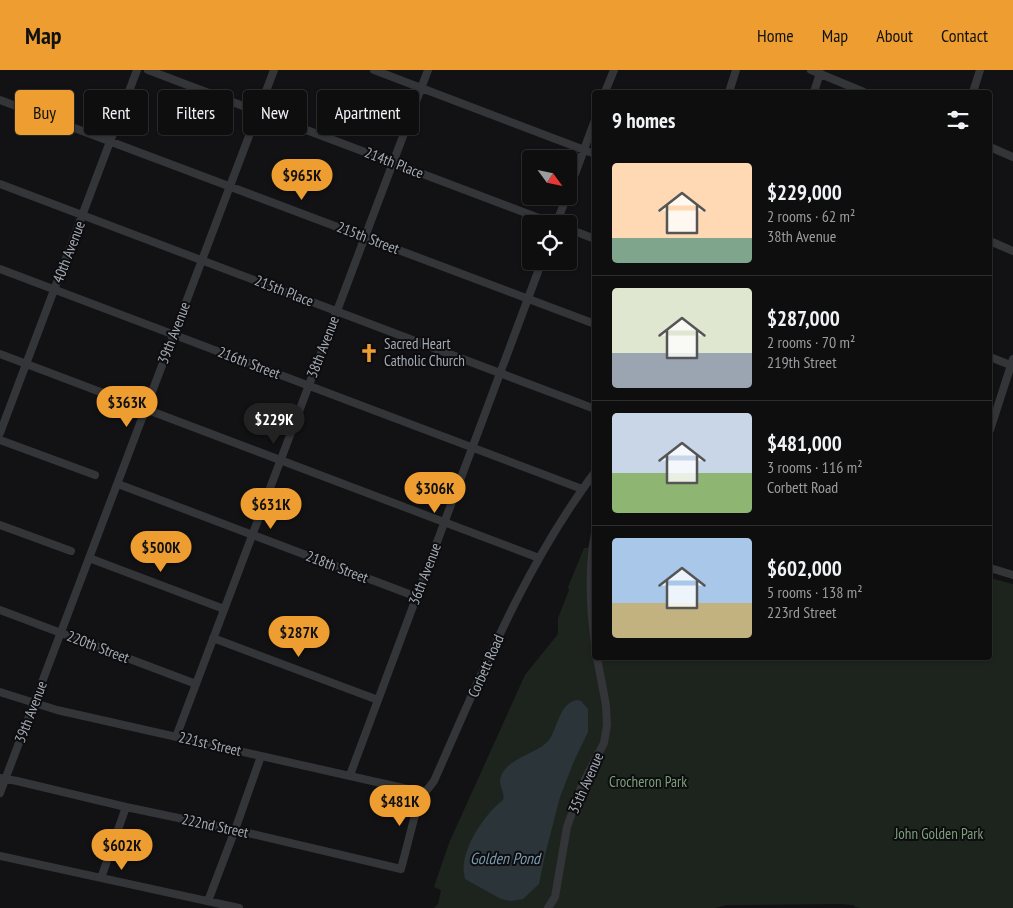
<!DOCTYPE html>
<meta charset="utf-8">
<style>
:root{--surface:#0e0e0f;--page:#171718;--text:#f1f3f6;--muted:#9b9c9e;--line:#2e2e2f;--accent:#ee9e31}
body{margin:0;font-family:"PT Sans Narrow",sans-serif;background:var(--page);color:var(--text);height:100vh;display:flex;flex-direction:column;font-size:19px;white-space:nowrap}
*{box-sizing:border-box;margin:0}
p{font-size:16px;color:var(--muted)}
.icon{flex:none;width:28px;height:28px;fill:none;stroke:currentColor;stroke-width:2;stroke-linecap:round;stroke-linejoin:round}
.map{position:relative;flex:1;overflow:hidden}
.panel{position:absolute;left:592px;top:20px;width:400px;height:570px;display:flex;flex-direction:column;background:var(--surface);border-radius:5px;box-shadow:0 1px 4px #0004,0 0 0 1px var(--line)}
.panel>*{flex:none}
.top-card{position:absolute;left:15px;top:20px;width:475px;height:45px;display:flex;gap:10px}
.needle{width:32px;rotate:123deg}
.fabs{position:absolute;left:522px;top:80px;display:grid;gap:10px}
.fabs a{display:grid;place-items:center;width:55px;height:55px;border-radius:5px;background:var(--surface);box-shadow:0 1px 4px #0004,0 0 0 1px var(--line);font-size:25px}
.price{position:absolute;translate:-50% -42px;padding:0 11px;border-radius:18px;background:var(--accent);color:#111;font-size:16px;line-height:32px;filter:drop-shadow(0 1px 2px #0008)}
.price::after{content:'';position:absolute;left:50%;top:30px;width:15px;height:11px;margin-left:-8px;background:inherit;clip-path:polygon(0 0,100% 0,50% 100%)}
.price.current{background:#222;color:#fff}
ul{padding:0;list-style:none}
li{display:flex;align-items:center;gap:15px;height:125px;padding:0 20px}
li+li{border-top:1px solid var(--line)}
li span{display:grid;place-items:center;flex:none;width:140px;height:100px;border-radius:5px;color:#555}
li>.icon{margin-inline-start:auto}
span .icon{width:60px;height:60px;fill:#fffc;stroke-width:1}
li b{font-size:21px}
h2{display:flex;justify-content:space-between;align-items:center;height:60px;padding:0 20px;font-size:21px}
.tag{padding:0 18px;border-radius:5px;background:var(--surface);box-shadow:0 1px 4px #0004,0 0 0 1px var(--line);font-size:18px;line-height:45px}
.tag.current{background:var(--accent);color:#111}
header{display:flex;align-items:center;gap:30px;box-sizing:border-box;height:70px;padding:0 25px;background:var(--accent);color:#111}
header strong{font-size:24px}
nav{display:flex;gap:28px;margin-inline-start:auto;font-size:18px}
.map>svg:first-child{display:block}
.green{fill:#1d241d}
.water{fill:#2b3439}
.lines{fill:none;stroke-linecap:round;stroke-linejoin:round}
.minor{stroke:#333539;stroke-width:8}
.labels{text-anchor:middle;stroke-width:4;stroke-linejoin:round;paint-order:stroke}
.street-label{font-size:15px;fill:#a4aab4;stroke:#0d0d0f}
.poi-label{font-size:15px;fill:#a4aab4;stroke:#0d0d0f;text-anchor:start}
.park-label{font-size:15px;fill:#7c9f7b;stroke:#0d0d0f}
.water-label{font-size:16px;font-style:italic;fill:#7b9baf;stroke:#0d0d0f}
</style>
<header>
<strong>Map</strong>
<nav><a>Home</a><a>Map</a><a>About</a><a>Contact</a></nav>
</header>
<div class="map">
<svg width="1013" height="838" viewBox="0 0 1013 838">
<rect width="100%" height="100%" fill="#121214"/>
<path class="green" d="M595 469V588H990V508L1013 514V838H860L855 837 854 835 839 834 727 835 715 838H434L438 834 441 820 434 817 449 773 525 605 558 564V548L569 520 568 517 584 478H587Z"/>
<path class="water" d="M577 630 581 631 588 639V662L574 691 560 727 545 785 539 814 523 829 511 831 501 829 465 809C464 804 463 798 464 793 467 771 486 743 503 730 506 721 496 715 502 704 510 687 539 683 549 670 558 658 559 633 577 630Z"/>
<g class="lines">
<path class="minor" d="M148 0 555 154
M374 0 595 84
M811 0 864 22
M605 22 614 0
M729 22 736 0
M814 22 820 3
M973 22 980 0
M0 30 595 254
M990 77 1013 87
M0 114 595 339
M569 120 595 50
M556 154 567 126
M569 159 595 169
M990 171 1013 181
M0 199 582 419
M0 284 539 488
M990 287 1013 296
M990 360 1013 289
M0 363 137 0
M0 370 95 405
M118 414 417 527
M0 455 71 481
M595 463C588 500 590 537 595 574
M89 488 224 539
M990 498 1013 505
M0 540 196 614
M213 568 378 630
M0 622 57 640 421 722
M176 667 428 0
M350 705 542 191
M0 708 17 711 126 737 231 759 401 799 421 722
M421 722 427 720 434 711C481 605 525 495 595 402
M0 723 274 0
M0 786 239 838
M101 808 126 737
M208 831 235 760 261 686
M548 838 555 827 567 757 582 715 604 673 607 655 606 635 597 588"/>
</g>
<defs>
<g id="church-bare" transform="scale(1.5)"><path d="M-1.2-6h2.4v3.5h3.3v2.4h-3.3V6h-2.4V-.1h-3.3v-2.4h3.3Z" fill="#ee9e31" stroke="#0d0d0f" stroke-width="2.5" paint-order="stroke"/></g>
</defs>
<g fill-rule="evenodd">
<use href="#church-bare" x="369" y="283"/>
</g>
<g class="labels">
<g class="street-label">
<text transform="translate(394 93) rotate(21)" y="5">214th Place</text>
<text transform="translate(368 168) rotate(21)" y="5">215th Street</text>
<text transform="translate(69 182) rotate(-69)" y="5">40th Avenue</text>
<text transform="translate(284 221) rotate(21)" y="5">215th Place</text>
<text transform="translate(174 263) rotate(-69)" y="5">39th Avenue</text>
<text transform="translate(323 277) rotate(-69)" y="5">38th Avenue</text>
<text transform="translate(249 293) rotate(21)" y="5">216th Street</text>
<text transform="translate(337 497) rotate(21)" y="5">218th Street</text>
<text transform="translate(425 504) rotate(-69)" y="5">36th Avenue</text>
<text transform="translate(98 577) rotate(21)" y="5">220th Street</text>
<text transform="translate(486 596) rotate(-66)" y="5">Corbett Road</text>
<text transform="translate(31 642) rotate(-69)" y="5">39th Avenue</text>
<text transform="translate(210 674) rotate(13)" y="5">221st Street</text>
<text transform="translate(586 713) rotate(-66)" y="5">35th Avenue</text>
<text transform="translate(215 756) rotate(12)" y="5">222nd Street</text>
</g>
<g class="poi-label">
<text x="384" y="279">Sacred Heart<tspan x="384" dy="17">Catholic Church</tspan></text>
</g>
<g class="park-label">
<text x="648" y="717">Crocheron Park</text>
<text x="939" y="769">John Golden Park</text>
</g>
<g class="water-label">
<text x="505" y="794">Golden Pond</text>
</g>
</g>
</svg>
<div class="fabs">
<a><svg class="needle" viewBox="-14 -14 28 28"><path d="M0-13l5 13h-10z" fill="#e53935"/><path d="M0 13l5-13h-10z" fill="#9b9c9e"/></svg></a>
<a><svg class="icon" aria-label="locate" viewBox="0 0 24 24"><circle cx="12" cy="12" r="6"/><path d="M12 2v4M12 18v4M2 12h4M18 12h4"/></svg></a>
</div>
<b class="price" style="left:302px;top:131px">$965K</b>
<b class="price" style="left:127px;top:358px">$363K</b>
<b class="price current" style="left:274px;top:375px">$229K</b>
<b class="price" style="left:435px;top:444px">$306K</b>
<b class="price" style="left:271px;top:460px">$631K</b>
<b class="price" style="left:161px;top:503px">$500K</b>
<b class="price" style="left:299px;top:588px">$287K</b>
<b class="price" style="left:400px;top:757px">$481K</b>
<b class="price" style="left:122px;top:801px">$602K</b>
<div class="top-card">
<a class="tag current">Buy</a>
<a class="tag">Rent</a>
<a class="tag">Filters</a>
<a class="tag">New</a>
<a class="tag">Apartment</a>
</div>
<section class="panel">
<h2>9 homes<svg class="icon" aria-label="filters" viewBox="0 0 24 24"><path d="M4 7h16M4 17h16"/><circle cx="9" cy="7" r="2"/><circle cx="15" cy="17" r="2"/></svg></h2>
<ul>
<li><span style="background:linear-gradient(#ffd9b3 75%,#7fa58c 0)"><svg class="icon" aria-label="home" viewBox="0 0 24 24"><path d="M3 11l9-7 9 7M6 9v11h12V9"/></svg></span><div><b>$229,000</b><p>2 rooms · 62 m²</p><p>38th Avenue</p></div></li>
<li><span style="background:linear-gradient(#dfe7d0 65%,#9aa5b1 0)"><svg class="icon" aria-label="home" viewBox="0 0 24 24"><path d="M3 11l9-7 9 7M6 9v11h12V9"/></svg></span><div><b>$287,000</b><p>2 rooms · 70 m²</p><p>219th Street</p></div></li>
<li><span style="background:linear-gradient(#c9d6e8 60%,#8fb573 0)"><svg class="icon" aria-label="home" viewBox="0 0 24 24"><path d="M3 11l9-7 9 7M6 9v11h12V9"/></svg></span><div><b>$481,000</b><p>3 rooms · 116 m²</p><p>Corbett Road</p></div></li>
<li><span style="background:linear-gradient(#a9c7e8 65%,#c2b280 0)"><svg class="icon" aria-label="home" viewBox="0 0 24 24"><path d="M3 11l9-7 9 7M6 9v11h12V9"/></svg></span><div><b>$602,000</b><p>5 rooms · 138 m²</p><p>223rd Street</p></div></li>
</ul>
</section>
</div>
